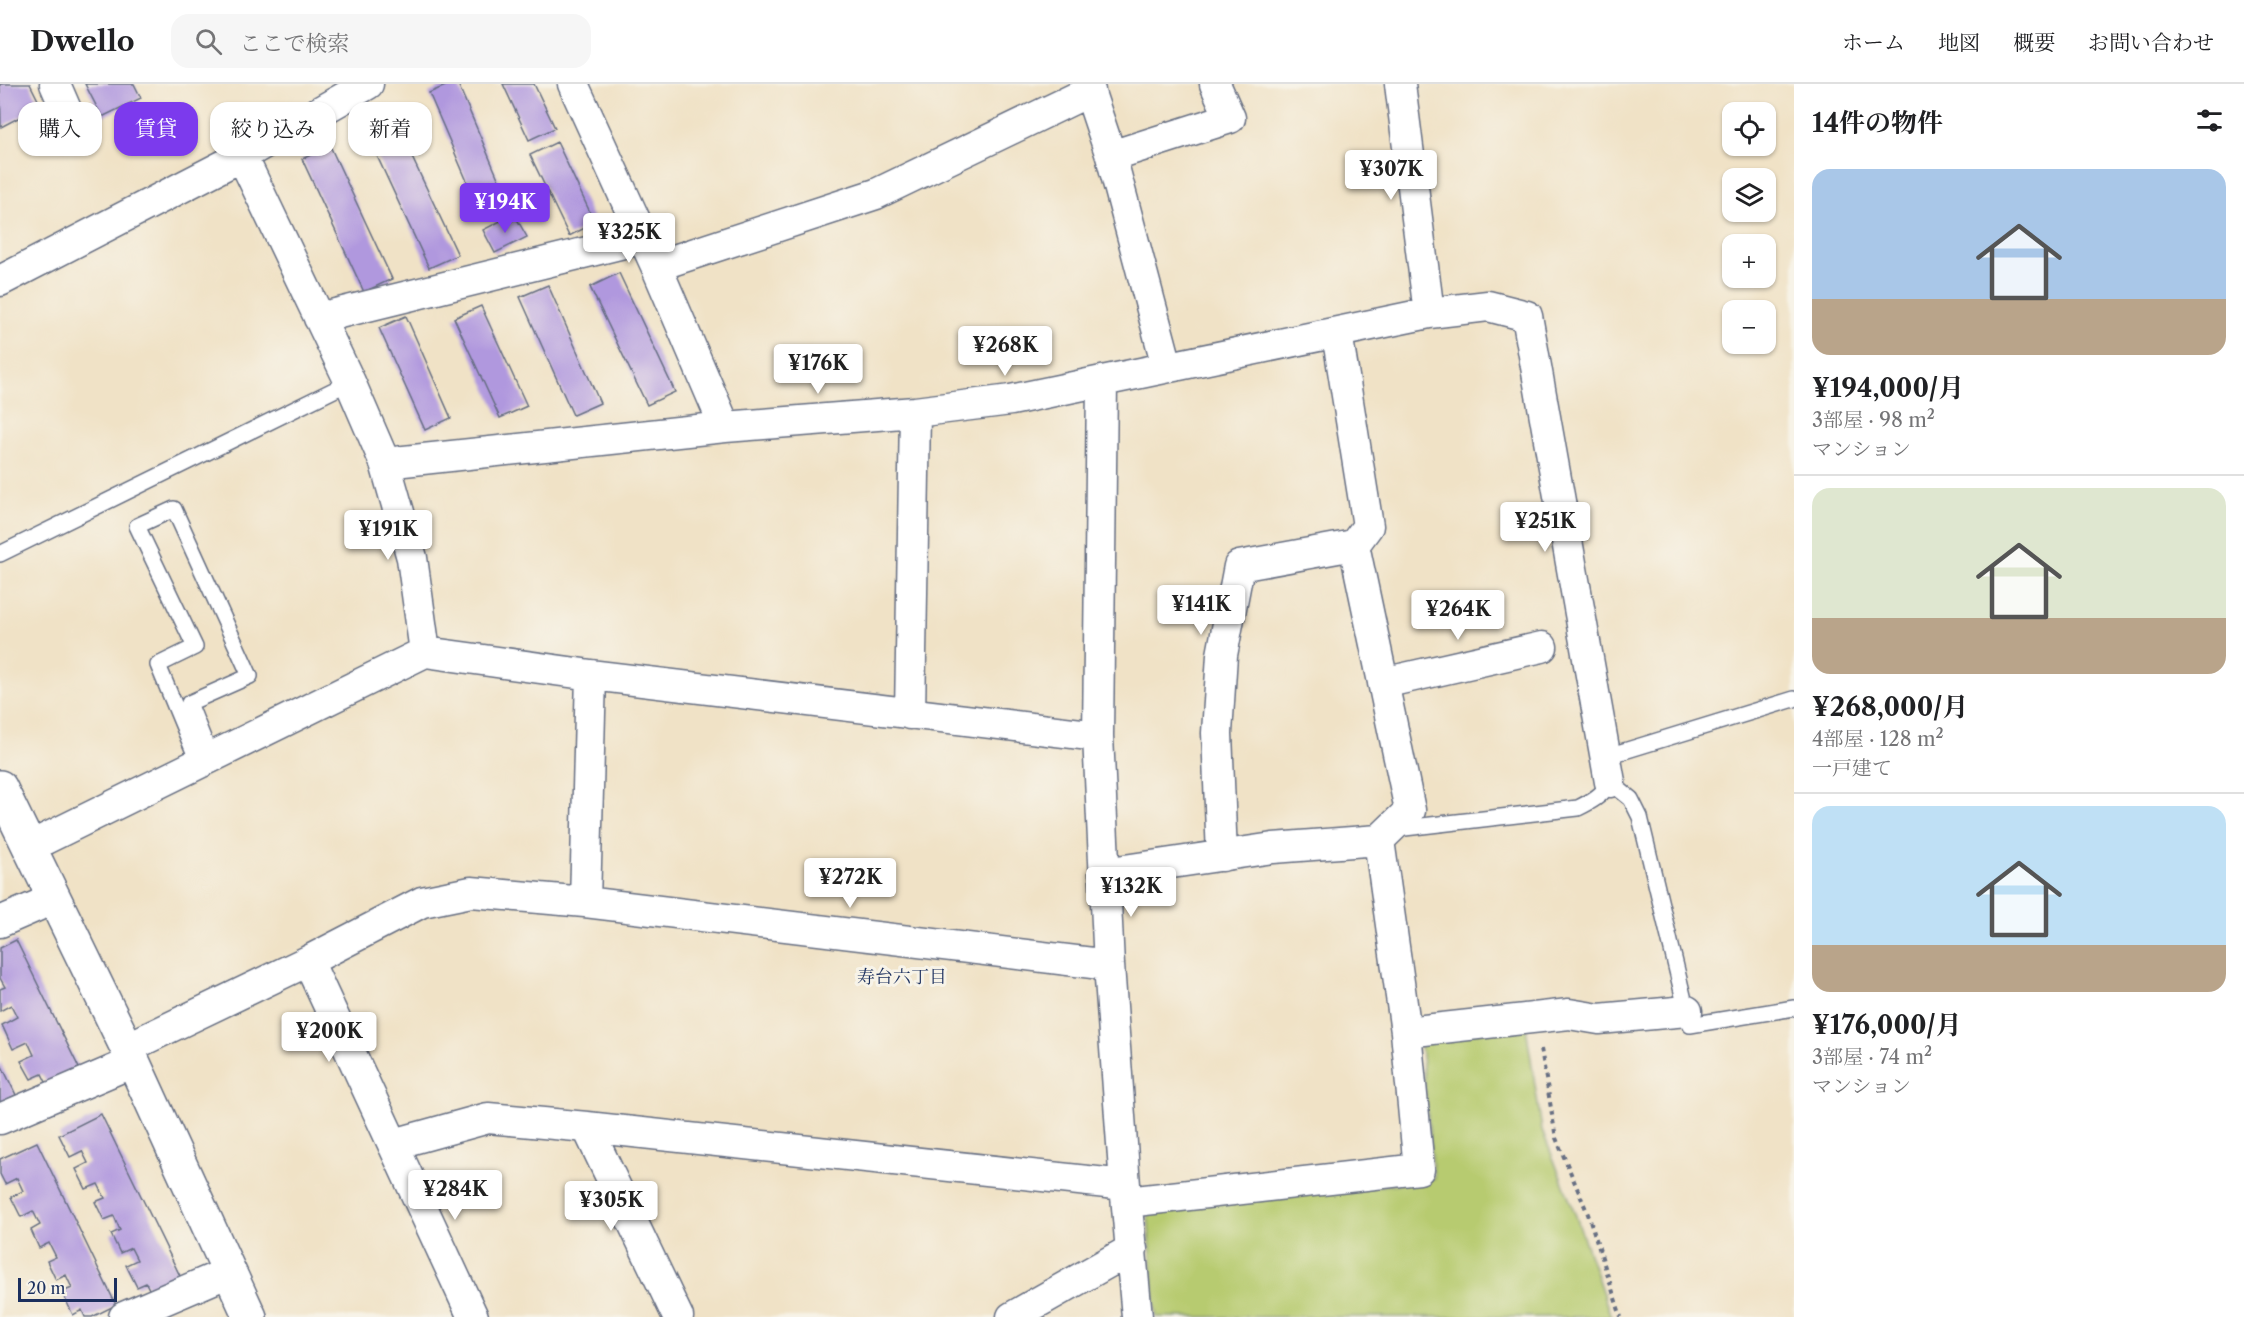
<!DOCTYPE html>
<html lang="ja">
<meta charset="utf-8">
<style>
:root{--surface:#fff;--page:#f6f6f6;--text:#202124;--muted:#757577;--line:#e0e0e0;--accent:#7c3aed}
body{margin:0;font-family:"Libre Caslon Text","Noto Serif JP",serif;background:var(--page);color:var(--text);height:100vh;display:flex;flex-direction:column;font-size:22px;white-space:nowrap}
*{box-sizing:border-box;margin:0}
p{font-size:20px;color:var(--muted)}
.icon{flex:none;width:33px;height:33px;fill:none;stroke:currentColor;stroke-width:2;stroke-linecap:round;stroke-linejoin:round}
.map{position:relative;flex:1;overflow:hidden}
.drawer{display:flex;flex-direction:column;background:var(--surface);width:450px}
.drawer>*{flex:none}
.guide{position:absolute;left:18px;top:18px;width:570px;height:54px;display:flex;gap:12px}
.controls{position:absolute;left:1722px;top:18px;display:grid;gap:12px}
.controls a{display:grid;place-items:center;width:54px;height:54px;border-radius:12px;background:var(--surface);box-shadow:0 2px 4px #0004;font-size:30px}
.scale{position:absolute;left:18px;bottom:15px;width:99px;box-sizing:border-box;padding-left:6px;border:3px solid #1b2f5e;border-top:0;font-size:16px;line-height:21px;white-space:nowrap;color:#1b2f5e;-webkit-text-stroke:4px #f7f3e8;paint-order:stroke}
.price{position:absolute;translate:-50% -51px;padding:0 14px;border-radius:6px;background:#fff;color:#222;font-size:20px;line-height:39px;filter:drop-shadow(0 2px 3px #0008)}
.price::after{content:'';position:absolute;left:50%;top:36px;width:18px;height:14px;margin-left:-9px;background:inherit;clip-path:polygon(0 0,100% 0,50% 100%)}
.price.current{background:var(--accent);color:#fff}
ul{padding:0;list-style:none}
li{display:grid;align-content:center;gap:12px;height:318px;padding:0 18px}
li+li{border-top:2px solid var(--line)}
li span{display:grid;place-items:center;height:186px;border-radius:18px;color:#555}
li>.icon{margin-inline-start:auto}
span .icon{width:108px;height:108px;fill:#fffc;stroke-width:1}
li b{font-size:26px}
h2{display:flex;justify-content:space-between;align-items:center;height:72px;padding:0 18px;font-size:26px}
.tag{padding:0 21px;border-radius:18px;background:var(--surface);box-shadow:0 2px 4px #0004;font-size:21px;line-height:54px}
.tag.current{background:var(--accent);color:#fff}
header{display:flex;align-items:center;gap:36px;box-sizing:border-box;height:84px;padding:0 30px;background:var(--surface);border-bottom:2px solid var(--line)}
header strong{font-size:28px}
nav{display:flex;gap:33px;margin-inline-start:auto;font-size:21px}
.search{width:420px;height:54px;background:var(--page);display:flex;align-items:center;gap:15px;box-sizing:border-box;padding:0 21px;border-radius:18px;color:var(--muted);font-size:22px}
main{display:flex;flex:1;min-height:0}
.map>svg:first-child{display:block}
.green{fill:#b7cb6f;stroke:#697d66;stroke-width:1.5}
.building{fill:#b098de}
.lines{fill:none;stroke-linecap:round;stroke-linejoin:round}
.service-casing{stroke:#666e82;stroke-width:18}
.minor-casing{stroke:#666e82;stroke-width:33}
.tertiary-casing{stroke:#666e82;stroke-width:36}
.path{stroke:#666e82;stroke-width:4;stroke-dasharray:4.5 4.5;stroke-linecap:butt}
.service{stroke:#fff;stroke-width:15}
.minor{stroke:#fff;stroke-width:30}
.tertiary{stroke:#fff;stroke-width:33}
.labels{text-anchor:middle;stroke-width:6;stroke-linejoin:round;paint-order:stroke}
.neighbourhood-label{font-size:18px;fill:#1b2f5e;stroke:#f7f3e8}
</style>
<header>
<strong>Dwello</strong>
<div class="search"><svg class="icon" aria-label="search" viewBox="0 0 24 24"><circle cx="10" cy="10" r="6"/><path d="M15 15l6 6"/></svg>ここで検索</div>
<nav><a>ホーム</a><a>地図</a><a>概要</a><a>お問い合わせ</a></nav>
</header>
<main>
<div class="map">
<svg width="1794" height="1233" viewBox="0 0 1794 1233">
<rect width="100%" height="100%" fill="#f7f3e8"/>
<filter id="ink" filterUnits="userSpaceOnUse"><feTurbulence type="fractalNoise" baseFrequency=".0167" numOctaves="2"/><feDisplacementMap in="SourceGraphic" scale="12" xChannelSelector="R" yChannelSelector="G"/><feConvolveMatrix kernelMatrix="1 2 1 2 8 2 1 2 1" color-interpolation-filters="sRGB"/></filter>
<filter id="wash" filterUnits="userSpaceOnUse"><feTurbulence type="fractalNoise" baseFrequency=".008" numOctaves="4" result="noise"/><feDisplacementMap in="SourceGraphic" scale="24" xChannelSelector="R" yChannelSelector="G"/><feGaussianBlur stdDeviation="1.35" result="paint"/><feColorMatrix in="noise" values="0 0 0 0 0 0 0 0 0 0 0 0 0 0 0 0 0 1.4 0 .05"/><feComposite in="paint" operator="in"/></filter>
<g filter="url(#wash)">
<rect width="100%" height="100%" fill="#f0e2c6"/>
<path class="green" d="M1526 943 1542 1046 1576 1132 1611 1233H1156L1148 1131 1156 1124 1346 1106 1434 1095 1421 962 1430 954Z"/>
<g id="blocks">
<path class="building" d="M0 0H30L41 22 1 43Z
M85 0H134L141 14 102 33Z
M450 0H458L509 120 482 132 429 9Z
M503 0H534L555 44 529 56Z
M393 33 458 171 429 184 365 46Z
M557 58 595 139 569 152 530 71Z
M330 62 392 195 364 208 302 75Z
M514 130 527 153 495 169 483 146Z
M619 189 675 308 647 321 590 203Z
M548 201 600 319 573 331 520 213Z
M481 222 527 322 500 334 454 234Z
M406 232 451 334 425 346 379 244Z
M16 856 79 984 47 1000 42 990 31 995 21 977 34 971 28 958 13 965 2 941 17 933 11 921 0 927V905L5 903 0 894V864Z
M0 978 16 1011 0 1019Z
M101 1030 181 1194 151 1209 146 1199 137 1203 126 1181 137 1176 131 1164 120 1169 111 1150 120 1146 114 1132 104 1136 95 1118 105 1114 98 1100 86 1105 76 1085 88 1079 82 1067 70 1073 59 1051Z
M37 1058 116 1221 92 1233H85L82 1226 73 1231 62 1208 72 1204 66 1191 56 1196 47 1177 56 1173 49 1159 39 1164 31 1146 40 1141 33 1127 21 1133 11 1113 23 1107 17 1094 5 1100 0 1090V1075Z"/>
</g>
</g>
<g filter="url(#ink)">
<use href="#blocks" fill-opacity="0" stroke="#666e82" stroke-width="1.5"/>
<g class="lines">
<g class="service-casing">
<path id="service" d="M0 470 350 298
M199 680 158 581 195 563 137 442 174 425 250 592 189 619 211 674
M1610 698 1631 715 1640 733 1690 941 1794 924
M1396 745 1578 724C1608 709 1610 704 1611 671L1794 615"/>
</g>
<g class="minor-casing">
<path id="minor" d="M55 0 71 37
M573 0 656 182 725 343
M1087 0 1111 72 1167 282
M1400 0 1429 229
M242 72 350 298 385 379 412 474 425 568
M1111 72 1230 34 1215 0
M656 182 876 110 1090 7
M0 197 242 72 368 0
M319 234 644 154
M1102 298 1098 652 1109 881 1125 1101 1137 1233
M385 379 725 343 915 328 1011 316 1429 229 1488 222 1527 232 1610 698
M1383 599 1542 563
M910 630 915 328
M29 763 425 568 591 591 1098 652
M1222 772 1217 649 1222 571 1239 482 1354 461
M1104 789 1273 764 1379 756 1410 726 1354 461 1368 442 1337 249
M585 818 591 591
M0 838 53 815
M308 877 473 1233
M1406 948 1569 930 1599 935 1687 927
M127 964 308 877 422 818 471 808 585 818 1109 881
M0 1035 133 978
M587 1043 678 1233
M394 1060 488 1034 587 1043 1125 1101
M1127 1118 1419 1085 1406 948 1379 756
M124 1233 229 1188
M1012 1233 1132 1165"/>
</g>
<g class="tertiary-casing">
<path id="tertiary" d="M0 703 127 964 250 1233"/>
</g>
<path class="path" d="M1541 965 1556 1054 1588 1130 1621 1233"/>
<use href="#service" class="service"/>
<use href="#minor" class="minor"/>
<use href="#tertiary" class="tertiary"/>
</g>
</g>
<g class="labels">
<g class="neighbourhood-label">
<text x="902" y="899">寿台六丁目</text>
</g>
</g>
</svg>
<div class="controls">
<a><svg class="icon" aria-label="locate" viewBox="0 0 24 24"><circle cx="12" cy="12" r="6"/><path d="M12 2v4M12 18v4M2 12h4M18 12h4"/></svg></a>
<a><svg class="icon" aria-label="layers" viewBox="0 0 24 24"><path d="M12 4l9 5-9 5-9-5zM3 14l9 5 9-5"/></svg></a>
<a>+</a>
<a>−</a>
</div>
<div class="scale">20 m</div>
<b class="price" style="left:1391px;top:117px">¥307K</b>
<b class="price current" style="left:505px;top:150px">¥194K</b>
<b class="price" style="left:629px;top:180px">¥325K</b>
<b class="price" style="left:1005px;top:293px">¥268K</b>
<b class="price" style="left:818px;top:311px">¥176K</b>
<b class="price" style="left:1545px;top:469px">¥251K</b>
<b class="price" style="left:388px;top:477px">¥191K</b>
<b class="price" style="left:1201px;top:552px">¥141K</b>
<b class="price" style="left:1458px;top:557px">¥264K</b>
<b class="price" style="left:850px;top:825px">¥272K</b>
<b class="price" style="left:1131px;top:834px">¥132K</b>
<b class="price" style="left:329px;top:979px">¥200K</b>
<b class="price" style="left:455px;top:1137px">¥284K</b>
<b class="price" style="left:611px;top:1148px">¥305K</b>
<div class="guide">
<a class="tag">購入</a>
<a class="tag current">賃貸</a>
<a class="tag">絞り込み</a>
<a class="tag">新着</a>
</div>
</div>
<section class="drawer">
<h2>14件の物件<svg class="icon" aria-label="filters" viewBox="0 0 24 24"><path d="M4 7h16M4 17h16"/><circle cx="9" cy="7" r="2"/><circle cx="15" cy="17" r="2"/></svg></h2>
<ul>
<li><span style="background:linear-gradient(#a9c7e8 70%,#b9a48a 0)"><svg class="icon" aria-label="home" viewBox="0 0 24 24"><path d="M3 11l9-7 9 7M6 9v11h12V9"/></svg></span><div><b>¥194,000/月</b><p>3部屋 · 98 m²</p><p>マンション</p></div></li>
<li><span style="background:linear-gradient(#dfe7d0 70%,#b9a48a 0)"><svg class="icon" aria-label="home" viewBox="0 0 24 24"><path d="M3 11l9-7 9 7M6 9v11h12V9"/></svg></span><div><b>¥268,000/月</b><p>4部屋 · 128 m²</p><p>一戸建て</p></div></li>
<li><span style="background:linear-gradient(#bfe0f5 75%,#b9a48a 0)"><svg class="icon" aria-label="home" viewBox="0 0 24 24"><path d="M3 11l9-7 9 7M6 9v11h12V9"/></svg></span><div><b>¥176,000/月</b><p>3部屋 · 74 m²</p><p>マンション</p></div></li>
</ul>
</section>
</main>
